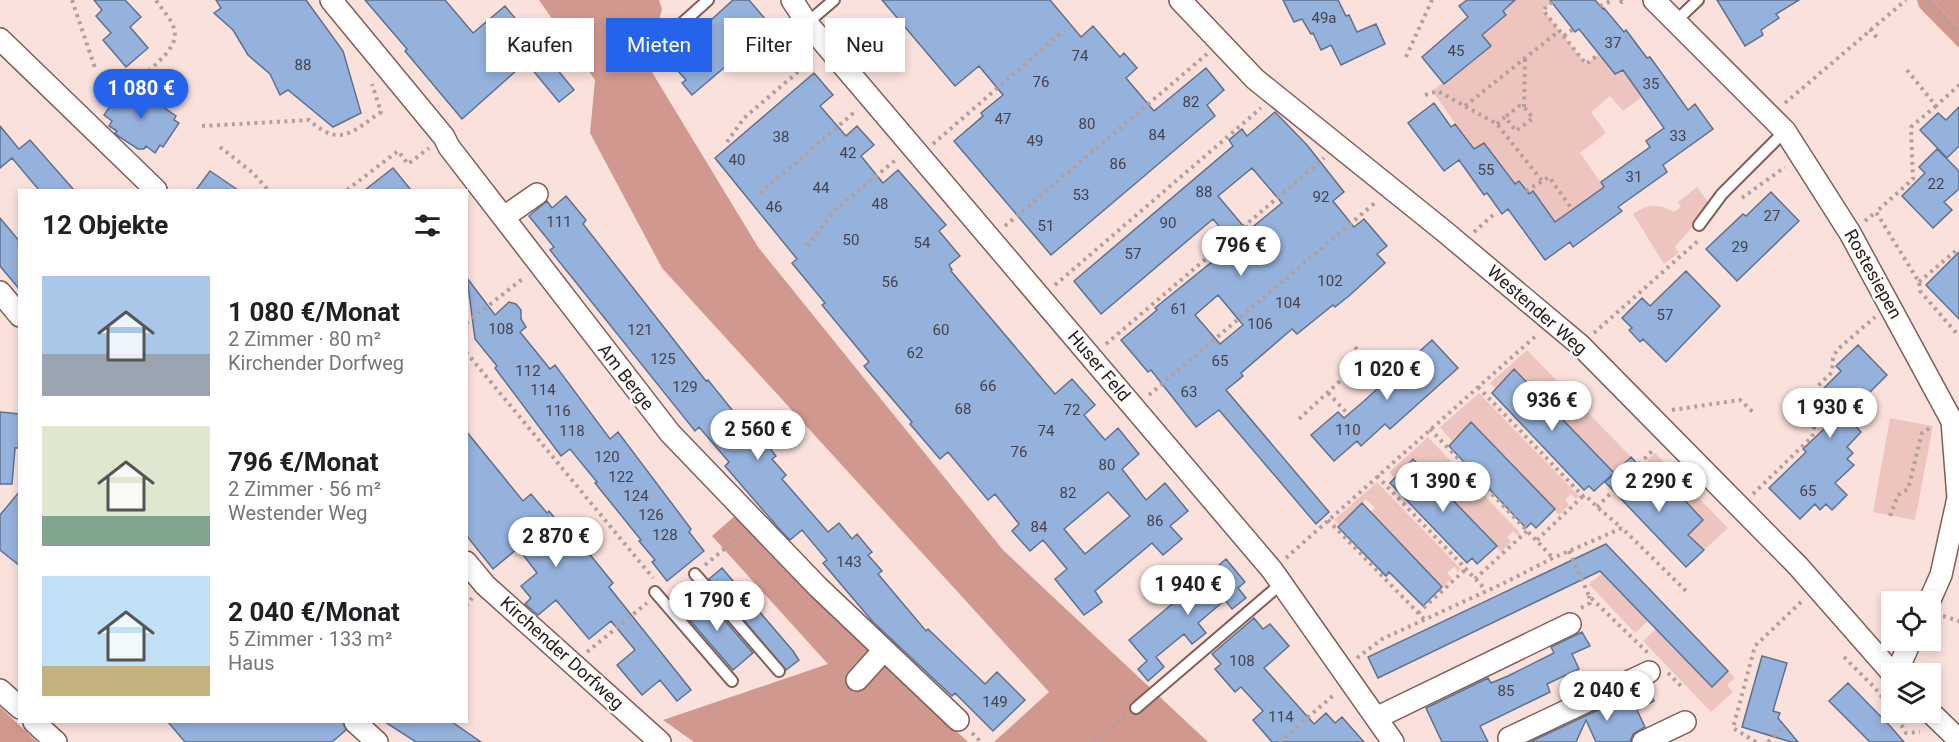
<!DOCTYPE html>
<html lang="de">
<meta charset="utf-8">
<style>
:root{--surface:#fff;--page:#f6f6f6;--text:#202124;--muted:#757577;--accent:#2563eb}
body{margin:0;font-family:Roboto,sans-serif;background:var(--page);color:var(--text);height:100vh;display:flex;flex-direction:column;font-size:22px;white-space:nowrap}
*{box-sizing:border-box;margin:0}
p{font-size:20px;color:var(--muted)}
.icon{flex:none;width:33px;height:33px;fill:none;stroke:currentColor;stroke-width:2;stroke-linecap:round;stroke-linejoin:round}
.map{position:relative;flex:1;overflow:hidden}
.panel{position:absolute;left:18px;top:189px;width:450px;height:534px;display:flex;flex-direction:column;background:var(--surface);border-radius:0px;box-shadow:0 3px 9px #0003}
.panel>*{flex:none}
.top-card{position:absolute;left:486px;top:18px;width:570px;height:54px;display:flex;gap:12px}
.buttons{position:absolute;left:1881px;top:591px;display:grid;gap:12px}
.buttons a{display:grid;place-items:center;width:60px;height:60px;border-radius:0px;background:var(--surface);box-shadow:0 3px 9px #0003;font-size:30px}
.price{position:absolute;translate:-50% -51px;padding:0 14px;border-radius:21px;background:#fff;color:#222;font-size:20px;line-height:39px;filter:drop-shadow(0 2px 3px #0008)}
.price::after{content:'';position:absolute;left:50%;top:36px;width:18px;height:14px;margin-left:-9px;background:inherit;clip-path:polygon(0 0,100% 0,50% 100%)}
.price.on{background:var(--accent);color:#fff}
ul{padding:0;list-style:none}
li{display:flex;align-items:center;gap:18px;height:150px;padding:0 24px}
li span{display:grid;place-items:center;flex:none;width:168px;height:120px;border-radius:0px;color:#555}
li>.icon{margin-inline-start:auto}
span .icon{width:72px;height:72px;fill:#fffc;stroke-width:1}
li b{font-size:26px}
h2{display:flex;justify-content:space-between;align-items:center;height:72px;padding:0 24px;font-size:26px}
.pill{padding:0 21px;border-radius:0px;background:var(--surface);box-shadow:0 3px 9px #0003;font-size:21px;line-height:54px}
.pill.on{background:var(--accent);color:#fff}
.map>svg:first-child{display:block}
.green{fill:#edc5be}
.forest{fill:#d0988e}
.water{fill:#d1998f}
.lines{fill:none;stroke-linecap:round;stroke-linejoin:round}
.stream{stroke:#d1998f;stroke-width:6}
.building{fill:#95b2dd;stroke:#5e718d;stroke-width:1.5;fill-rule:evenodd}
.lane-casing{stroke:#825e57;stroke-width:14}
.street-casing{stroke:#825e57;stroke-width:24}
.path{stroke:#b59e9a;stroke-width:4;stroke-dasharray:3 4.5;stroke-linecap:butt}
.lane{stroke:#fff;stroke-width:10}
.street{stroke:#fff;stroke-width:21}
.labels{text-anchor:middle;stroke-width:5;stroke-linejoin:round;paint-order:stroke}
.number-label{font-size:15px;fill:#46424b}
.street-label{font-size:18px;fill:#2c1d1a;stroke:#fff}
</style>
<div class="map">
<svg width="1959" height="742" viewBox="0 0 1959 742">
<rect width="100%" height="100%" fill="#fbe1dc"/>
<path class="green" d="M1515 0H1550L1552 2 1543 10 1586 64 1599 54 1614 74 1623 70 1642 97 1623 111 1610 96 1591 112 1606 133 1580 153 1604 187 1555 222 1533 192 1529 194 1519 181 1515 184 1484 143 1474 149 1432 91 1491 46 1482 35 1506 15 1503 11Z
M1697 187 1713 209 1695 224 1675 247 1679 253 1664 264 1633 214C1648 204 1658 203 1674 212L1681 207 1678 202Z
M1527 350 1631 457 1624 464 1629 469 1618 479 1514 370 1495 388 1490 383Z
M1479 393 1579 496 1576 499 1571 494 1565 500 1569 505 1559 515 1471 423 1452 441 1440 427Z
M1890 418 1933 426 1915 520 1873 512Z
M1428 437 1520 533 1518 536 1513 531 1507 537 1511 542 1501 552 1413 459 1394 477 1389 472Z
M1655 453 1728 528 1704 550 1637 481 1652 467 1647 461Z
M1377 482 1461 569 1458 572 1454 567 1447 573 1452 578 1442 588 1370 513 1375 508 1366 499 1352 513 1347 534 1334 520Z
M1602 573 1648 621 1635 633 1589 584Z
M1656 629 1711 686 1728 671 1735 678 1727 685 1733 692 1711 712 1643 641Z"/>
<path class="forest" d="M539 0H659L662 9 647 64 758 247 1003 550 1208 742H994L1049 692 662 268 590 133 595 80Z
M1917 0H1934L1937 5 1959 27V48L1919 7Z
M736 515 810 592 968 742H694L663 720 828 664 712 536Z
M0 707 37 742H0Z"/>
<path class="water" d="M1934 0H1959V27L1937 5Z"/>
<g class="lines">
<path class="stream" d="M614 0 629 41 653 85 712 233 764 310 797 367 847 436 866 453 885 477 898 503 917 533 951 574 967 585 989 609 1018 631 1051 662 1092 708 1104 724 1139 742"/>
</g>
<path class="building" d="M94 0H125L141 17 130 27 148 48 126 67 103 40 111 33 96 16 102 10Z
M216 0H306L343 51 361 113 333 127 288 90 280 95 270 74 248 55 233 30 214 13 221 8Z
M365 0H445L473 33 505 6 574 90 559 102 526 62 462 119 405 51 407 49Z
M733 0H749L772 27 692 95 682 83 686 80 671 63 683 52 682 49 689 43 688 41Z
M882 0H1050L1081 37 1093 26 1120 57 1124 53 1137 68 1126 78 1154 111 1206 68 1224 90 1207 105 1215 116 1051 255 954 141 983 116 981 113 1003 95 979 66 955 86Z
M1283 0H1338L1346 16 1349 15 1357 32 1376 24 1385 44 1341 65 1331 45 1321 50 1313 33 1311 34 1302 19 1294 22Z
M1467 0H1515L1503 11 1506 15 1482 35 1491 46 1444 84 1422 57 1468 17 1459 6Z
M1550 0H1595L1603 9 1604 8 1624 32 1626 30 1647 58 1650 57 1688 110 1695 104 1713 129 1663 165 1667 172 1618 207 1622 211 1573 247 1570 242 1545 260 1508 209 1502 214 1487 193 1484 195 1459 160 1444 171 1408 123 1434 103 1451 127 1455 124 1474 149 1484 143 1515 184 1519 181 1529 194 1533 191 1555 222 1604 187 1601 182 1650 147 1646 141 1664 128 1623 70 1615 74 1579 29 1575 32Z
M1717 0H1799L1776 14 1779 18 1761 30 1763 35 1745 46Z
M814 73 833 95 820 106 846 136 857 126 874 145 861 156 883 183 898 170 946 225 939 231 960 256 949 265 952 270 951 271 1055 394 1072 379 1095 405 1084 415 1105 440 1118 428 1139 454 1122 469 1146 500 1165 483 1188 511 1170 526 1182 539 1163 555 1152 543 1095 591 1102 602 1084 615 1055 579 1067 569 1043 540 1030 551 1012 531 1019 524 995 494 988 500 948 452 940 459 910 424 912 422 864 366 869 362 822 305 825 303 792 263 797 259 715 158ZM1108 492 1130 516 1085 554 1064 529Z
M127 82 176 116 174 120 179 123 163 147 160 145 155 153 146 146 144 149H138L118 136 115 133 117 131 109 126 112 121 104 115Z
M1959 107V146L1947 158 1920 130 1938 113 1946 120Z
M1275 112 1307 145 1344 192 1333 201 1354 227 1364 219 1387 246 1377 254 1385 263 1350 295 1335 307 1333 305 1297 334 1292 329 1241 373 1243 376 1226 390 1329 512 1316 524 1219 410 1196 427 1151 370 1148 372 1121 340 1157 310 1155 308 1234 244 1213 219 1101 314 1074 281 1233 146 1229 140 1242 129 1247 136ZM1252 168 1282 203 1250 229 1247 226 1245 228 1218 196ZM1218 295 1243 325 1220 344 1195 315Z
M0 126 19 149 30 140 74 190H39L12 158 0 168Z
M1937 149 1959 171V189L1944 202 1952 210 1933 228 1902 196 1925 173 1919 167Z
M393 168 411 190H365Z
M210 171 238 190H196Z
M1771 192 1799 221 1737 281 1706 249 1743 214 1746 216Z
M566 196 586 220 583 224 706 381 708 380 757 441 761 437 776 456 772 459 786 475 782 479 828 532 839 523 852 539 857 534 872 552 868 555 882 571 878 574 926 631 928 629 985 684 997 672 1025 700 993 731 955 693 952 696 873 622 823 563 827 560 802 530 790 540 781 531 725 466 729 462 699 427 695 431 550 250 554 247 529 216 547 201 552 208Z
M0 218 20 242V290L0 266Z
M1959 252V319L1926 285Z
M1686 271 1720 306 1666 362 1643 339 1640 342 1629 330 1632 328 1622 318 1642 298 1650 306Z
M467 278 495 315 509 302 516 304 521 310V319L526 327 520 332 550 369 555 365 610 439 618 432 691 529 689 532 704 551 667 581 652 562 655 560 639 541 641 540 595 483 597 482 570 449 561 456 495 368 497 366 475 339Z
M1432 340 1458 368 1390 429 1385 424 1361 446 1357 441 1334 461 1311 435 1338 412 1344 418 1364 401 1387 380 1382 374 1403 355 1409 361Z
M1858 345 1887 375 1861 401 1864 404 1849 419 1861 432 1847 447 1853 453 1847 459 1854 465 1835 483 1847 495 1832 510 1826 504 1820 510 1815 504 1800 519 1769 488 1806 452 1803 449 1825 428 1815 418 1832 401 1821 391 1841 371 1836 366Z
M1514 369 1614 473 1594 491 1589 486 1584 490 1492 393Z
M0 412 20 414V448H15L12 484H0Z
M1471 422 1555 509 1536 528 1531 523 1526 528 1449 446Z
M466 431 523 501 531 494 547 513 549 511 566 531 568 529 583 546 613 583 609 587 691 690 677 701 660 680 642 695 617 665 635 650 611 621 589 639 556 600 538 615 525 604 531 598 521 586 537 573 518 548 493 569 466 535Z
M1631 457 1646 473 1637 482 1661 506 1677 492 1703 520 1688 535 1704 550 1686 567 1605 482Z
M1413 459 1497 546 1477 564 1472 558 1467 563 1390 483Z
M20 491V566L0 550V515Z
M1362 503 1442 587 1423 606 1389 572 1386 576 1338 527Z
M1606 544 1728 671 1712 687 1600 571 1378 678 1368 657Z
M1226 559 1245 582 1238 588 1246 598 1232 609 1225 600 1198 623 1206 633 1192 644 1184 634 1156 657 1164 667 1148 681 1138 669 1147 661 1129 640Z
M722 568 793 651 799 660 786 670 709 579Z
M701 593 753 653 733 670 681 610Z
M1254 618 1263 629 1270 624 1289 646 1264 668 1314 724 1326 713 1335 723 1342 717 1364 742H1272L1253 720 1263 711 1241 687 1235 692 1215 669 1221 664 1212 654Z
M1582 632 1590 646 1572 654 1579 669 1547 684 1550 692 1480 726 1488 742H1442L1426 708 1488 678 1491 683 1508 676 1554 653 1551 647Z
M1762 656 1787 663 1773 711 1780 713 1778 718 1798 742H1791L1742 727Z
M1848 683 1891 727 1904 742H1870L1829 701Z
M1647 687 1654 701 1637 710 1645 727 1633 734 1630 742H1596L1586 720 1576 742H1530Z
M168 722H343L346 730 332 742H185Z
M385 722H452L481 742H416Z"/>
<g class="lines">
<g class="lane-casing">
<path id="lane" d="M1676 21 1698 0
M807 23 834 0
M679 26 708 0
M1699 225 1722 194 1785 131
M695 574 779 671
M655 592 732 681
M1136 708 1282 583"/>
</g>
<g class="street-casing">
<path id="street" d="M331 0 444 137 449 147 670 433 818 587 958 720
M792 0 807 23 1272 570 1393 742
M1180 0 1255 79 1444 231 1580 345 1798 566 1893 674
M1654 0 1785 131 1850 233 1952 421 1958 498 1941 575 1929 602
M0 39 156 190
M504 217 537 194
M0 292 20 316
M466 562 485 585 660 742
M1896 674 1911 640
M857 680 884 650
M0 690 20 708
M1930 712 1959 740
M1376 718 1570 624
M34 722 56 742
M355 722 377 742
M1511 742 1509 738 1649 672
M1643 742 1685 722"/>
</g>
<path class="path" d="M72 0 95 68
M1620 0 1622 2 1624 0
M1928 0 1959 34
M1552 2 1543 10 1586 64 1599 54
M1600 6 1613 0
M1870 29 1878 39
M1564 36 1573 29
M1406 57 1432 0
M1907 70 1936 106 1959 85
M143 76C154 65 180 47 174 29 172 19 161 9 156 0
M1425 95 1438 91 1497 124 1542 181
M1785 103 1906 0
M1465 106 1559 31
M1936 106 1911 127 1913 179 1876 212 1919 282 1920 291 1959 336
M1524 107 1525 59
M1497 124 1505 117 1516 131 1533 118 1524 107 1519 106 1505 117
M202 126 309 120C340 148 352 132 381 112L372 84
M727 142 744 118 813 59
M933 144 1064 30
M220 147 253 173 268 190
M347 190 398 151 408 164 429 148
M1526 191 1549 177 1572 209
M760 193 857 110
M1742 198 1785 167
M1865 221 1876 212
M1005 226 1207 54
M1474 232 1494 214
M807 246 835 210 898 158
M1919 282 1959 248
M1055 285 1261 108
M466 323 525 277
M1594 333 1700 239
M1106 344 1324 158
M1355 347 1385 382
M466 352 653 578
M1478 387 1583 496 1585 495 1597 507 1622 528
M1328 393 1348 414
M1149 395 1376 202
M1672 410 1740 400 1754 413
M1299 419 1365 358
M1430 429 1553 558
M1377 476 1486 590
M1753 494 1812 437 1814 429 1816 388 1832 372 1833 358 1837 350 1875 317
M1597 507 1655 448
M1890 516 1898 495 1908 489 1922 433 1933 426
M1328 520 1424 619
M1537 540 1583 496
M1569 551 1589 596 1648 653
M1286 558 1538 334
M705 565 741 535
M1475 579 1527 531
M466 606 472 598
M1581 608 1590 603 1589 596
M1418 613 1466 569
M1943 616 1959 621
M587 652 647 603
M1844 657 1874 687 1892 709
M1357 658 1382 639 1502 584 1553 558 1622 528 1686 591
M1668 673 1682 687
M1894 712 1906 733 1920 732
M972 733 981 742
M1094 742 1126 716
M1279 742 1335 694
M1756 742 1733 728 1755 646 1803 600
M1768 742 1782 728"/>
<use href="#lane" class="lane"/>
<use href="#street" class="street"/>
</g>
<g class="labels">
<g class="number-label">
<text x="1324" y="23">49a</text>
<text x="1613" y="48">37</text>
<text x="1456" y="56">45</text>
<text x="1080" y="61">74</text>
<text x="303" y="70">88</text>
<text x="1041" y="87">76</text>
<text x="1651" y="89">35</text>
<text x="1191" y="107">82</text>
<text x="1003" y="124">47</text>
<text x="1087" y="129">80</text>
<text x="1157" y="140">84</text>
<text x="1678" y="141">33</text>
<text x="781" y="142">38</text>
<text x="1035" y="146">49</text>
<text x="848" y="158">42</text>
<text x="737" y="165">40</text>
<text x="1118" y="169">86</text>
<text x="1486" y="175">55</text>
<text x="1634" y="182">31</text>
<text x="1936" y="189">22</text>
<text x="821" y="193">44</text>
<text x="1204" y="197">88</text>
<text x="1081" y="200">53</text>
<text x="1321" y="202">92</text>
<text x="880" y="209">48</text>
<text x="774" y="212">46</text>
<text x="1772" y="221">27</text>
<text x="559" y="227">111</text>
<text x="1168" y="228">90</text>
<text x="1046" y="231">51</text>
<text x="851" y="245">50</text>
<text x="922" y="248">54</text>
<text x="1740" y="252">29</text>
<text x="1133" y="259">57</text>
<text x="1330" y="286">102</text>
<text x="890" y="287">56</text>
<text x="1288" y="308">104</text>
<text x="1179" y="314">61</text>
<text x="1665" y="320">57</text>
<text x="1260" y="329">106</text>
<text x="501" y="334">108</text>
<text x="640" y="335">121</text>
<text x="941" y="335">60</text>
<text x="915" y="358">62</text>
<text x="663" y="364">125</text>
<text x="1220" y="366">65</text>
<text x="528" y="376">112</text>
<text x="988" y="391">66</text>
<text x="685" y="392">129</text>
<text x="543" y="395">114</text>
<text x="1189" y="397">63</text>
<text x="963" y="414">68</text>
<text x="1072" y="415">72</text>
<text x="558" y="416">116</text>
<text x="1348" y="435">110</text>
<text x="572" y="436">118</text>
<text x="1046" y="436">74</text>
<text x="1019" y="457">76</text>
<text x="607" y="462">120</text>
<text x="1107" y="470">80</text>
<text x="621" y="482">122</text>
<text x="1808" y="496">65</text>
<text x="1068" y="498">82</text>
<text x="636" y="501">124</text>
<text x="651" y="520">126</text>
<text x="1155" y="526">86</text>
<text x="1039" y="532">84</text>
<text x="665" y="540">128</text>
<text x="849" y="567">143</text>
<text x="1242" y="666">108</text>
<text x="1506" y="696">85</text>
<text x="995" y="707">149</text>
<text x="1281" y="722">114</text>
</g>
<g class="street-label">
<text transform="translate(1873 274) rotate(61)" y="6">Rostesiepen</text>
<text transform="translate(1537 310) rotate(41)" y="6">Westender Weg</text>
<text transform="translate(1099 366) rotate(50)" y="6">Huser Feld</text>
<text transform="translate(626 377) rotate(52)" y="6">Am Berge</text>
<text transform="translate(562 653) rotate(42)" y="6">Kirchender Dorfweg</text>
</g>
</g>
</svg>
<div class="buttons">
<a><svg class="icon" aria-label="locate" viewBox="0 0 24 24"><circle cx="12" cy="12" r="6"/><path d="M12 2v4M12 18v4M2 12h4M18 12h4"/></svg></a>
<a><svg class="icon" aria-label="layers" viewBox="0 0 24 24"><path d="M12 4l9 5-9 5-9-5zM3 14l9 5 9-5"/></svg></a>
</div>
<b class="price on" style="left:141px;top:120px">1 080 €</b>
<b class="price" style="left:1241px;top:277px">796 €</b>
<b class="price" style="left:1387px;top:401px">1 020 €</b>
<b class="price" style="left:1552px;top:432px">936 €</b>
<b class="price" style="left:1830px;top:439px">1 930 €</b>
<b class="price" style="left:758px;top:461px">2 560 €</b>
<b class="price" style="left:1443px;top:513px">1 390 €</b>
<b class="price" style="left:1659px;top:513px">2 290 €</b>
<b class="price" style="left:556px;top:568px">2 870 €</b>
<b class="price" style="left:1188px;top:616px">1 940 €</b>
<b class="price" style="left:717px;top:632px">1 790 €</b>
<b class="price" style="left:1607px;top:722px">2 040 €</b>
<div class="top-card">
<a class="pill">Kaufen</a>
<a class="pill on">Mieten</a>
<a class="pill">Filter</a>
<a class="pill">Neu</a>
</div>
<section class="panel">
<h2>12 Objekte<svg class="icon" aria-label="filters" viewBox="0 0 24 24"><path d="M4 7h16M4 17h16"/><circle cx="9" cy="7" r="2"/><circle cx="15" cy="17" r="2"/></svg></h2>
<ul>
<li><span style="background:linear-gradient(#a9c7e8 65%,#9aa5b1 0)"><svg class="icon" aria-label="home" viewBox="0 0 24 24"><path d="M3 11l9-7 9 7M6 9v11h12V9"/></svg></span><div><b>1 080 €/Monat</b><p>2 Zimmer · 80 m²</p><p>Kirchender Dorfweg</p></div></li>
<li><span style="background:linear-gradient(#dfe7d0 75%,#7fa58c 0)"><svg class="icon" aria-label="home" viewBox="0 0 24 24"><path d="M3 11l9-7 9 7M6 9v11h12V9"/></svg></span><div><b>796 €/Monat</b><p>2 Zimmer · 56 m²</p><p>Westender Weg</p></div></li>
<li><span style="background:linear-gradient(#bfe0f5 75%,#c2b280 0)"><svg class="icon" aria-label="home" viewBox="0 0 24 24"><path d="M3 11l9-7 9 7M6 9v11h12V9"/></svg></span><div><b>2 040 €/Monat</b><p>5 Zimmer · 133 m²</p><p>Haus</p></div></li>
</ul>
</section>
</div>
